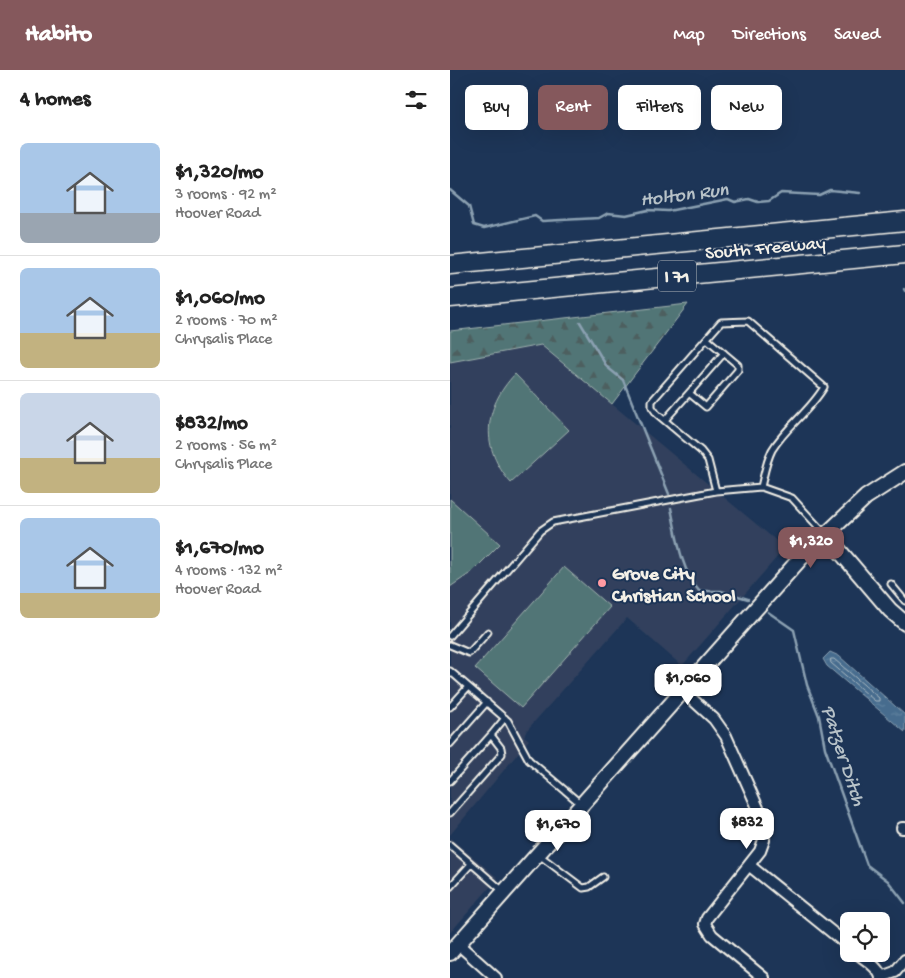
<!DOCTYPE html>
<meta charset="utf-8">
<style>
:root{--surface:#fff;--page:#f6f6f6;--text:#222;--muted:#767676;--line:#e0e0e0;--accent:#85585c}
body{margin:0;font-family:"Gochi Hand",sans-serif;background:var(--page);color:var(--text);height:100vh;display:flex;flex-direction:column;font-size:19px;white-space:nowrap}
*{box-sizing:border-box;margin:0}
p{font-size:16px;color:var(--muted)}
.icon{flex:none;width:28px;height:28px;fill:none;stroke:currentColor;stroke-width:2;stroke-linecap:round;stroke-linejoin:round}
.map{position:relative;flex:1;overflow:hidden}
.sheet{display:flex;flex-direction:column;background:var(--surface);width:450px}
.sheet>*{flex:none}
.guide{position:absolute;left:15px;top:15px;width:365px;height:45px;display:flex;gap:10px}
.controls{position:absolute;left:390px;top:842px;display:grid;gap:10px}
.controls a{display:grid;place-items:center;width:50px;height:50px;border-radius:8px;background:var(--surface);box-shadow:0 5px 20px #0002;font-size:25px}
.price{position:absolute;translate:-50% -42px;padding:0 11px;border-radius:10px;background:#fff;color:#222;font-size:16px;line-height:32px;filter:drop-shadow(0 1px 2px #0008)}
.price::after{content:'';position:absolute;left:50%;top:30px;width:15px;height:11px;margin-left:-8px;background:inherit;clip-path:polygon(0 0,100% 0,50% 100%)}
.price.on{background:var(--accent);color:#fff}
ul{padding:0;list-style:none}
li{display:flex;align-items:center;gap:15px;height:125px;padding:0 20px}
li+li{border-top:1px solid var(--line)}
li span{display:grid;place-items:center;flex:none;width:140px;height:100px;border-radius:8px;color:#555}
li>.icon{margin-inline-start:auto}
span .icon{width:60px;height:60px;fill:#fffc;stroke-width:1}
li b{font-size:21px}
h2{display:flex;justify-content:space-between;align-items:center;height:60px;padding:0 20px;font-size:21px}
.tag{padding:0 18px;border-radius:8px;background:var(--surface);box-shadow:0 5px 20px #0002;font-size:18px;line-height:45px}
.tag.on{background:var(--accent);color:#fff}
header{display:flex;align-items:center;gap:30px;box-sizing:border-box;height:70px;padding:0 25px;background:var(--accent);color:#fff}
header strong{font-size:24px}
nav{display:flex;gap:28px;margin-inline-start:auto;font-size:18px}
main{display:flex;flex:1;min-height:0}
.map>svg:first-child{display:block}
.built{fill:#31415d}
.forest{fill:url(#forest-firs);stroke:#a2b3af}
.green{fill:#517576;stroke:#a2b3af}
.water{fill:url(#water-ripples);stroke:#8ca1b2}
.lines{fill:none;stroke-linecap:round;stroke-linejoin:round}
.shore{stroke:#aebcc4;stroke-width:1}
.stream{stroke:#8ca1b2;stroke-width:2.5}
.lane-casing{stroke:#f4f1e8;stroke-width:9}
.street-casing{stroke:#f4f1e8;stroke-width:14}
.secondary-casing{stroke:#f4f1e8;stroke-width:18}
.highway-casing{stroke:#f4f1e8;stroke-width:21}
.lane{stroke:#1d3557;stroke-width:5}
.street{stroke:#1d3557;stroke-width:10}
.secondary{stroke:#1d3557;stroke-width:14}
.highway{stroke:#1d3557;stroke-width:18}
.poi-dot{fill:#ff9aa2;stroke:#1d3557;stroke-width:2}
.labels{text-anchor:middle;stroke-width:4;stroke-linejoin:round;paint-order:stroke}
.shield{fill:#1d3557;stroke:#b4b9bc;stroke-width:1}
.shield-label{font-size:18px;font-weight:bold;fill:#f4f1e8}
.street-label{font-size:19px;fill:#f4f1e8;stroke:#1d3557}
.poi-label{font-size:19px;font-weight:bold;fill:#f4f1e8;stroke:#1d3557;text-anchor:start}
.water-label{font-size:20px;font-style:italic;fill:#b7c2c8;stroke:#1d3557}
</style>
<header>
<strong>Habito</strong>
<nav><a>Map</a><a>Directions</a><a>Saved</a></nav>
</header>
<main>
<section class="sheet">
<h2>4 homes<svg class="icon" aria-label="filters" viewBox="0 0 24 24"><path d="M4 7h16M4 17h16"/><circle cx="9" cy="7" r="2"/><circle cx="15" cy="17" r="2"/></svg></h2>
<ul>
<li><span style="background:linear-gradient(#a9c7e8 70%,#9aa5b1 0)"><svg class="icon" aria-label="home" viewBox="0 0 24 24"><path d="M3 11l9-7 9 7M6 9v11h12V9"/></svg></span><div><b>$1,320/mo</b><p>3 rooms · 92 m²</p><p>Hoover Road</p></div></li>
<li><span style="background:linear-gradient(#a9c7e8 65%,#c2b280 0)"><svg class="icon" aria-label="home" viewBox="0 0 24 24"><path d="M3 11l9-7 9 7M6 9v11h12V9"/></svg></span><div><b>$1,060/mo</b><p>2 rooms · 70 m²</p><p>Chrysalis Place</p></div></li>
<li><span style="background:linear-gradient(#c9d6e8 65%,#c2b280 0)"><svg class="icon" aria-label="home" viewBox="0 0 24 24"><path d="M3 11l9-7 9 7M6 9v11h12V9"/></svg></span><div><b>$832/mo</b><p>2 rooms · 56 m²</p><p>Chrysalis Place</p></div></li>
<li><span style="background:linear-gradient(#a9c7e8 75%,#c2b280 0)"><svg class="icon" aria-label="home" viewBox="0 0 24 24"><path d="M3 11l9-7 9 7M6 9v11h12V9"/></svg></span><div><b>$1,670/mo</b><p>4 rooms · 132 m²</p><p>Hoover Road</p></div></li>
</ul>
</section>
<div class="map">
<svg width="455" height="908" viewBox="0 0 455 908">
<defs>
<pattern id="forest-firs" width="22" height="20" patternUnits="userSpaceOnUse" patternTransform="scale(1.25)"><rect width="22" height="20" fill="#517576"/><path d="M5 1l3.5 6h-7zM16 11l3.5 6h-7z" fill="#4d5e5e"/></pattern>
<pattern id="water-ripples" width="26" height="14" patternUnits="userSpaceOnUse" patternTransform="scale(1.25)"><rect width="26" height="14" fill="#466c8e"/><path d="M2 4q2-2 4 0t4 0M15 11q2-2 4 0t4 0" fill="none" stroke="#61819e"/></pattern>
</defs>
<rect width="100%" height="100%" fill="#1d3557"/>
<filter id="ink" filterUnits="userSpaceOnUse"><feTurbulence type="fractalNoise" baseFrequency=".02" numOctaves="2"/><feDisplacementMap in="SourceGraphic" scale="10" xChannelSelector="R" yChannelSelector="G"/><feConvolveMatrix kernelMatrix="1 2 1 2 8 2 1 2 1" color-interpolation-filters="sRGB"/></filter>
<g filter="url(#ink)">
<path class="built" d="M91 275 335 478 232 596 177 548 77 660 74 666 79 670 0 765V292Z
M0 768 48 808 0 863Z"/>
<path class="forest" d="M238 234 162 334 91 275 0 292V261Z"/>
<path class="green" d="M65 304 119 360 61 413C30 378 33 338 65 304Z
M0 429 50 474 22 502 0 517Z
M114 497 160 537 71 638 25 598Z"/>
<path class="water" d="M380 582 389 586 455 645V662L377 596 373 589Z"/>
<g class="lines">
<path class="shore" d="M381 589H384L429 628V631H425L381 593Z"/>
<path class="stream" d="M0 120 19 136 24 155 34 158 85 146 92 151 149 148 158 143 176 145 198 140 218 141 278 129 285 132 299 129 308 132 319 131 331 123 369 125 380 120 410 123
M454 219 455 221
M130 252 157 297 173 310 219 424
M221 438C227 466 230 498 249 521H271L298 529
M318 542 344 560 357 615 369 646 375 678 417 795 438 811 455 833"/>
<g class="lane-casing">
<path id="lane" d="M239 323 274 283
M215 350 239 323 256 337 288 300V295L257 269
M266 421 258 390 251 381 207 344 202 337V331L271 252 298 251 374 317C360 341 336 357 322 380 316 392 314 405 311 417
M441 514 455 531
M0 566 90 461 103 452 266 421 311 417 342 428 375 464
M0 575 19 583 38 562
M0 601 58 651 79 690 131 734
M0 637 18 617
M0 674 37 632
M0 711 41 665
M0 743 52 684 51 678 41 665 55 648
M0 775 53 821
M89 785 133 818 139 817 153 807
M0 817 21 794"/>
</g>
<g class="street-casing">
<path id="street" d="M232 620 264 649 276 666 312 747 314 770 310 781 257 848 255 854 262 865 314 908
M452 758H455
M300 796 399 876
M8 874 46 908
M408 884C416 890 430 898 431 908
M431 907 445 902 455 890"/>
</g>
<g class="secondary-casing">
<path id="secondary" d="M376 465 440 540 455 553
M0 883 350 489 416 427 455 402"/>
</g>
<g class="highway-casing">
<path id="highway" d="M0 195 455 151
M0 228 455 184"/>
</g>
<use href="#lane" class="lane"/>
<use href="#street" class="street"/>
<use href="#secondary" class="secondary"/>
<use href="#highway" class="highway"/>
</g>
</g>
<circle class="poi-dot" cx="152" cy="513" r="5"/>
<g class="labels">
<rect class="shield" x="208" y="190.5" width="38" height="31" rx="4"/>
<g class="shield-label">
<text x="227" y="212">I 71</text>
</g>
<g class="street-label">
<text transform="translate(315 176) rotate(-5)" y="7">South Freeway</text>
</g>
<g class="poi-label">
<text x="162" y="509">Grove City<tspan x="162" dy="22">Christian School</tspan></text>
</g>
<g class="water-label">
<text transform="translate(234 123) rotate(-7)" y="7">Holton Run</text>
<text transform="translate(395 685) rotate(72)" y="7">Patzer Ditch</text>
</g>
</g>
</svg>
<div class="controls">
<a><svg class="icon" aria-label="locate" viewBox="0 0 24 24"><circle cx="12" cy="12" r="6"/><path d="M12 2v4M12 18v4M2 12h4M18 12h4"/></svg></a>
</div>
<b class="price on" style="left:361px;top:499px">$1,320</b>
<b class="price" style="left:238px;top:636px">$1,060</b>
<b class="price" style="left:297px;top:780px">$832</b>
<b class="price" style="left:108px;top:782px">$1,670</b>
<div class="guide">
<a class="tag">Buy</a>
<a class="tag on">Rent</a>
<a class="tag">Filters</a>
<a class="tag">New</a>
</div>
</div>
</main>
